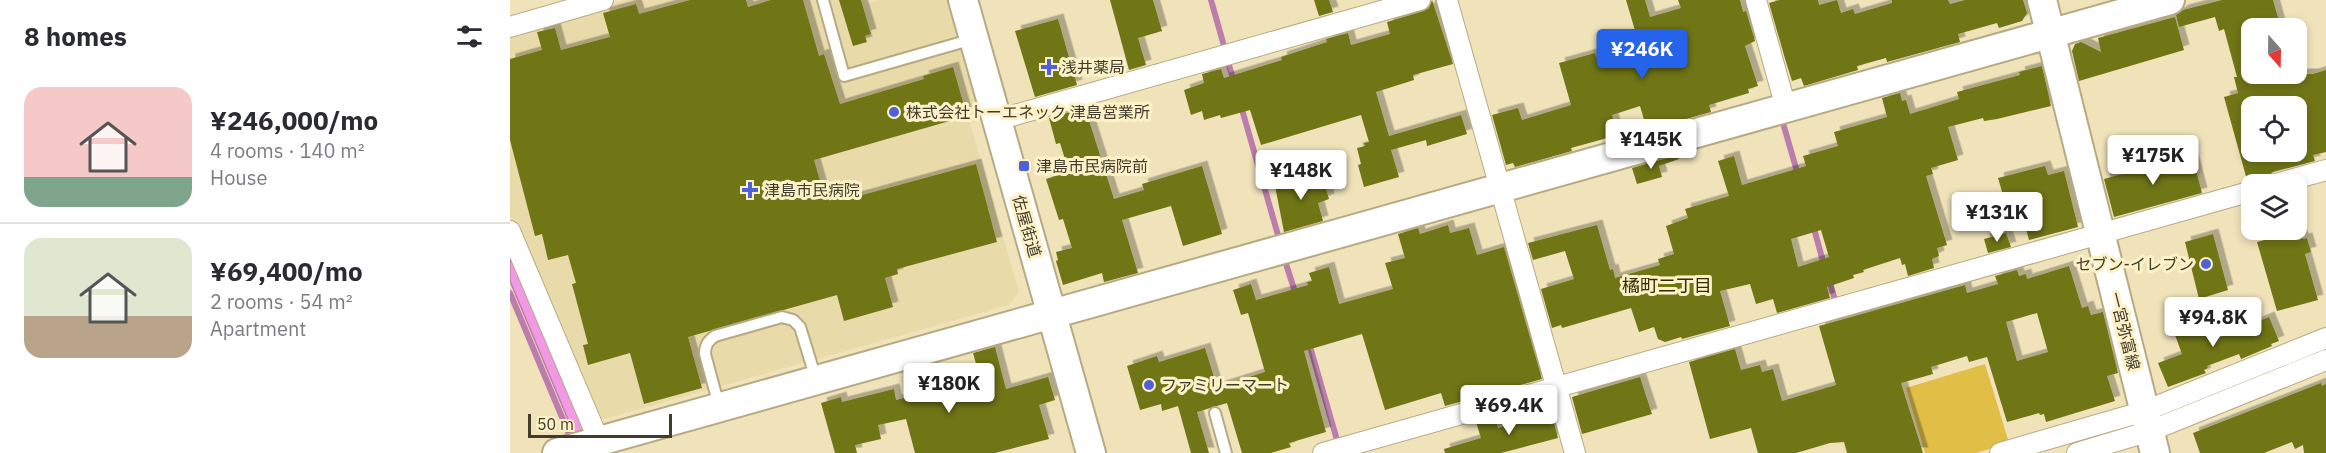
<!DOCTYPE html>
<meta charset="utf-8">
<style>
:root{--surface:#fff;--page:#f2f2f3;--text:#2b2b33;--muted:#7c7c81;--line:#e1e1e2;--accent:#2563eb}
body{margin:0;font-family:"IBM Plex Sans","Noto Sans JP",sans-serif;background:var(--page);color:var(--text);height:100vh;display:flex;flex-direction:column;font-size:22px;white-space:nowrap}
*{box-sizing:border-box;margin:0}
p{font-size:20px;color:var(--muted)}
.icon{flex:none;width:33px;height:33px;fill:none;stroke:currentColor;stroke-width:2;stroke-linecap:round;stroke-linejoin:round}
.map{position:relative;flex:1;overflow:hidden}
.side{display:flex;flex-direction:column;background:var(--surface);width:510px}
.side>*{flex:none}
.needle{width:39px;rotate:160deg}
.controls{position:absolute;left:1731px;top:18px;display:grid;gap:12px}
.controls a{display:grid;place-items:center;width:66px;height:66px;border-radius:12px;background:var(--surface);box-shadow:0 3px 9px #0003;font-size:30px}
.scale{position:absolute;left:18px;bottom:15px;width:144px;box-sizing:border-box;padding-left:6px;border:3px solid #413c2b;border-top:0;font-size:16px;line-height:21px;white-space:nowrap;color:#413c2b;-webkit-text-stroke:4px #fdf1c7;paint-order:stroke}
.price{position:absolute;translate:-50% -51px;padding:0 14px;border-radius:6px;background:#fff;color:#222;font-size:20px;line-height:39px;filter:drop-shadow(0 2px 3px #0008)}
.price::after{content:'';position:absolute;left:50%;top:36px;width:18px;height:14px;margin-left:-9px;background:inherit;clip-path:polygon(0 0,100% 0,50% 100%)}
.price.active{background:var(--accent);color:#fff}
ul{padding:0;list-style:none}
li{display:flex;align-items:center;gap:18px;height:150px;padding:0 24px}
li+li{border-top:2px solid var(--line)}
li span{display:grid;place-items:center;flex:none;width:168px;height:120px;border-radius:18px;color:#555}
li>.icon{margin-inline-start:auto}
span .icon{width:72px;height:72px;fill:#fffc;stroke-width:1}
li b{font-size:26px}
h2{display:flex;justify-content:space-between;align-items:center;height:72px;padding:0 24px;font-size:26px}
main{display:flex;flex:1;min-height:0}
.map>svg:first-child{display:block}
.built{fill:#e9daa9}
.green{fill:#e1be46}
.water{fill:#f199e3;stroke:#bc7dac;stroke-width:1.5}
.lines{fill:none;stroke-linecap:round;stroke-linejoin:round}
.stream{stroke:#bc7dac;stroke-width:6}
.building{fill:#6f7414;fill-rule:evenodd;filter:url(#shadow)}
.lane-casing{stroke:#b7aa83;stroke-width:14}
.street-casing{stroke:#b7aa83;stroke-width:22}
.secondary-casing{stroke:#b7aa83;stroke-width:32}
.lane{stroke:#fff;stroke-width:10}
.street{stroke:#fff;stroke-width:20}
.secondary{stroke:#fff;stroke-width:28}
.poi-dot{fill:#5060d6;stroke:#fdf1c7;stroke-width:2}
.labels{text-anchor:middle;stroke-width:6;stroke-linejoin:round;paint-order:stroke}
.poi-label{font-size:16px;fill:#413c2b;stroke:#fdf1c7;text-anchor:start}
.street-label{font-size:16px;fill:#413c2b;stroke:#fdf1c7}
.neighbourhood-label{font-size:18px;fill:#342a03;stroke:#fdf1c7}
</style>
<main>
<section class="side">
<h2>8 homes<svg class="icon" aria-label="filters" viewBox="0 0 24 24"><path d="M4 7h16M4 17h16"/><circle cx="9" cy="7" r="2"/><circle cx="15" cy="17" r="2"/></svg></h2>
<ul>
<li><span style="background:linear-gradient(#f6c9c9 75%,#7fa58c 0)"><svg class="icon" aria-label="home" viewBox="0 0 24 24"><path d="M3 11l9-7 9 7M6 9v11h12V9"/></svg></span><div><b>¥246,000/mo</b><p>4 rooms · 140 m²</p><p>House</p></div></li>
<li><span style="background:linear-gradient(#dfe7d0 65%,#b9a48a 0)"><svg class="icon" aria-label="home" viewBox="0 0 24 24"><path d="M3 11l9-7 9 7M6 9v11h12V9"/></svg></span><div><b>¥69,400/mo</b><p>2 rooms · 54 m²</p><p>Apartment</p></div></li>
</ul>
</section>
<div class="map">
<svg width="1816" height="453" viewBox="0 0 1816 453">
<defs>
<filter id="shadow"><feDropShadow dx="5.5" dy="-5.5" stdDeviation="0" flood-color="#0004"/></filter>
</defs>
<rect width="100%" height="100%" fill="#f0e3ba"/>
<path class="built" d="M116 0H355L356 4 371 0H437L469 114 467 121 460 123 509 292 499 305 87 421 0 216V33Z"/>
<path class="green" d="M1475 364 1499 443 1466 453H1415L1396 388Z"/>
<path class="water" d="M0 253 75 433 72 453 0 281Z"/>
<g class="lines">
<path class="stream" d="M701 0 714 46
M719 65 724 82
M731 106 768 235
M1273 123 1288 175
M1303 225 1314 265
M776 264 786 295
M1319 280 1325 300
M0 293 62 441
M799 343 827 440"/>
</g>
<path class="building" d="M180 0H236L238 7 261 0H293L309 56 314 54 330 104 414 79 413 76 443 67 457 116 304 160 313 191 330 186 334 200 466 164 487 242 387 269 388 274 375 278 383 307 334 321 327 295 178 337 192 388 134 404 120 353 78 365 73 345 78 344 62 284 66 283 58 255 38 260 32 234 25 236 0 140V59L32 50 27 32 45 28 51 50 100 37 93 13 126 4 129 14Z
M329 0H351L361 34 355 36 357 42 343 46Z
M600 0H643L652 31 628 38 636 65 619 70Z
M804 0H819L823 12 809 16Z
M922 0 943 64 903 75 904 80 866 92 879 136 951 115 957 134 917 146 916 140 881 150 889 177 854 187 848 165 851 164 847 148 855 146 854 143 859 142 851 115 751 145 740 110 711 118 710 115 694 120 692 111 681 115 674 90 694 83 692 74 711 69 714 78 772 60 771 57 817 42 816 39 838 33 841 45 880 34 877 22 914 11 919 8Z
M1116 0H1135L1140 17 1171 8 1168 0H1230L1233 12 1236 11 1245 41 1235 46 1248 86 1238 89 1239 93 1199 105 1201 112 1137 130 1130 106 1102 115 1108 135 1061 148 1062 151 1005 167 1003 163 996 165 982 115 1008 108 1012 120 1061 105 1049 63 1085 53 1086 57 1129 44Z
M1270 0H1308L1309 5 1327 0 1331 13 1343 9 1345 14 1382 3V0H1438L1440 4 1455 0H1513L1517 13 1512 21 1489 28 1487 23 1448 34 1450 42 1377 62 1376 58 1347 66 1348 70 1294 86 1291 78 1282 81 1276 62 1259 3Z
M1712 0H1763L1771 28H1742V74H1803L1816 70V152L1803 155 1805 161 1763 172 1755 179 1748 181 1737 180 1714 97 1728 93 1724 77H1727L1714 29 1709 31 1705 17 1669 27 1666 15 1673 10ZM1742 106H1786V152H1742Z
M1665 17 1674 50 1569 81 1562 51 1565 44 1571 42 1591 52 1588 38Z
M548 19 567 85 525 97 505 31Z
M1532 66 1541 106 1487 119 1474 121 1473 118 1438 127 1448 160 1421 168 1423 174 1416 176 1437 245 1427 248 1429 256 1422 259 1424 268 1398 276 1395 264 1392 265 1390 258 1353 270 1354 272 1343 275 1344 278 1317 287 1320 298 1267 313 1263 299 1246 304 1240 284 1210 291 1220 326 1172 339 1171 337 1155 342 1148 339 1144 327 1129 332 1121 308 1052 328 1051 325 1042 328 1031 289 1064 279 1055 251 1023 260 1018 243 1087 225 1100 270 1103 269 1105 278 1150 265 1148 259 1164 254 1156 226 1178 218 1175 209 1219 196 1208 161 1224 156 1232 185 1296 166 1293 156 1328 146 1324 132 1377 117 1372 98 1390 93 1392 101 1396 100 1400 114 1449 99 1447 92 1510 75 1509 72ZM1311 230 1319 257 1288 267 1281 239Z
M575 108 604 199 634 190 632 184 692 166 712 234 673 246 661 206 612 220 628 273 594 282 592 273 553 285 546 261 548 260 546 252 562 248 553 219 549 220 536 179 559 172 550 143 546 144 539 118Z
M1168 155 1169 159 1149 166 1152 177 1127 184 1122 168Z
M1682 155 1692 193 1604 217 1594 179Z
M1535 166 1538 175 1554 171 1568 227 1519 240 1508 198 1495 202 1488 178Z
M811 172 819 199 808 203 813 221 774 232 765 186Z
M938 225 940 233 959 228 967 255 994 247 1032 379 935 406 931 393 875 410 852 334 794 351 816 432 779 443 781 447 761 453H732L717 403 687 412 699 453H681L668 406 652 411 651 404 630 410 617 366 647 356 649 362 695 348 707 387 755 372 738 313 731 315 723 290 741 284 746 300 798 285 797 282 802 281 799 273 819 267 829 304 883 289 875 263 895 258 888 234 908 228 910 234Z
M1790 230 1793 239 1797 238 1801 252 1795 254 1808 300 1767 311 1747 242Z
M1496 233 1501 247 1478 253 1474 239Z
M1703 234 1718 290 1689 299 1675 242Z
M1559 266 1572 308 1578 306 1581 315 1593 312 1608 373 1597 376 1605 401 1536 422 1534 414 1530 415 1529 413 1497 422 1477 357 1459 362 1457 356 1421 367 1423 374 1391 383 1413 453H1337L1334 442 1320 443 1286 453H1248L1241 428 1200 439 1179 362 1225 349 1231 370 1250 365 1252 372 1263 369 1272 401 1326 385 1309 326 1455 285 1457 293 1488 284 1485 276 1507 270 1509 276 1516 274 1517 279ZM1527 313 1538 352 1507 361 1496 322Z
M1692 316 1701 341 1759 317 1769 341 1761 344 1762 346 1731 359 1729 354 1697 366 1698 368 1694 370 1696 373 1658 387 1648 363 1672 354 1662 327Z
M485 347 496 389 538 377 545 400 529 405 539 439 485 453H405L396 419 368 425 371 439 345 445 347 453H325L311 403 331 397 332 402 384 389 386 400 433 388 430 377 467 367 463 353Z
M1130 377 1142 414 1072 434 1062 397Z
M1811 383 1812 386 1816 384V453H1794L1793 445 1785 449 1782 442 1754 453H1690L1683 433Z
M1041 412 1048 438 991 453H935L934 449 971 438 966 422 985 417 988 428Z"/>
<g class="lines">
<g class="lane-casing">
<path id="lane" d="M313 0 334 76 463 39
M209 406 195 354C195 345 198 341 205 336L272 317 283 320 290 327 306 379
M705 413 716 453"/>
</g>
<g class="street-casing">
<path id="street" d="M937 0 1065 453
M1246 0 1276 108
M0 27 93 0
M487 120 910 0
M1766 184 1816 170
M0 231 89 441
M813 453 1742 191
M1490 453 1635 411 1816 338
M1567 453 1640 431 1816 360"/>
</g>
<g class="secondary-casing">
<path id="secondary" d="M453 0 581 453
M1532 0 1645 453
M47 453 1660 0"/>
</g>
<use href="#lane" class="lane"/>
<use href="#street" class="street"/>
<use href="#secondary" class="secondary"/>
</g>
<g class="poi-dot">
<path d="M536 58h6v6h6v6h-6v6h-6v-6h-6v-6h6z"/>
<circle cx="384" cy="112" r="6"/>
<rect x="508" y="160" width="12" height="12" rx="3"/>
<path d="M237 181h6v6h6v6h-6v6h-6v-6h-6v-6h6z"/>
<circle cx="1696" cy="264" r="6"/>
<circle cx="639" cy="385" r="6"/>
</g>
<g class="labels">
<g class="poi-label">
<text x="551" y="73">浅井薬局</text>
<text x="396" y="118">株式会社トーエネック 津島営業所</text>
<text x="526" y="172">津島市民病院前</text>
<text x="254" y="196">津島市民病院</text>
<text x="1684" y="270" text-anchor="end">セブン-イレブン</text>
<text x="651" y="391">ファミリーマート</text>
</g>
<g class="street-label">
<text transform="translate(517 226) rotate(74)" y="6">佐屋街道</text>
<text transform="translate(1615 331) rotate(76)" y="6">一宮弥富線</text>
</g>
<g class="neighbourhood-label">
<text x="1157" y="292">橘町二丁目</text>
</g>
</g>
</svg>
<div class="controls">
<a><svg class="needle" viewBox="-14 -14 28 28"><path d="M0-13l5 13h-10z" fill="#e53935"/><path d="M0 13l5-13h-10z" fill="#7c7c81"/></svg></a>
<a><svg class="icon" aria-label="locate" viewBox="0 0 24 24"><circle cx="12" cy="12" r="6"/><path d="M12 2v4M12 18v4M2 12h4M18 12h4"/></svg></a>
<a><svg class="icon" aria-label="layers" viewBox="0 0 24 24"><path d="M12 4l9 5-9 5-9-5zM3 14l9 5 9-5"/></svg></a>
</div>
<div class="scale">50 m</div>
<b class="price active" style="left:1132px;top:80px">¥246K</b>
<b class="price" style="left:1141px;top:170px">¥145K</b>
<b class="price" style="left:1643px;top:186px">¥175K</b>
<b class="price" style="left:791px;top:201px">¥148K</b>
<b class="price" style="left:1487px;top:243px">¥131K</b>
<b class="price" style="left:1703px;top:348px">¥94.8K</b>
<b class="price" style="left:439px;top:414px">¥180K</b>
<b class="price" style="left:999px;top:436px">¥69.4K</b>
</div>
</main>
